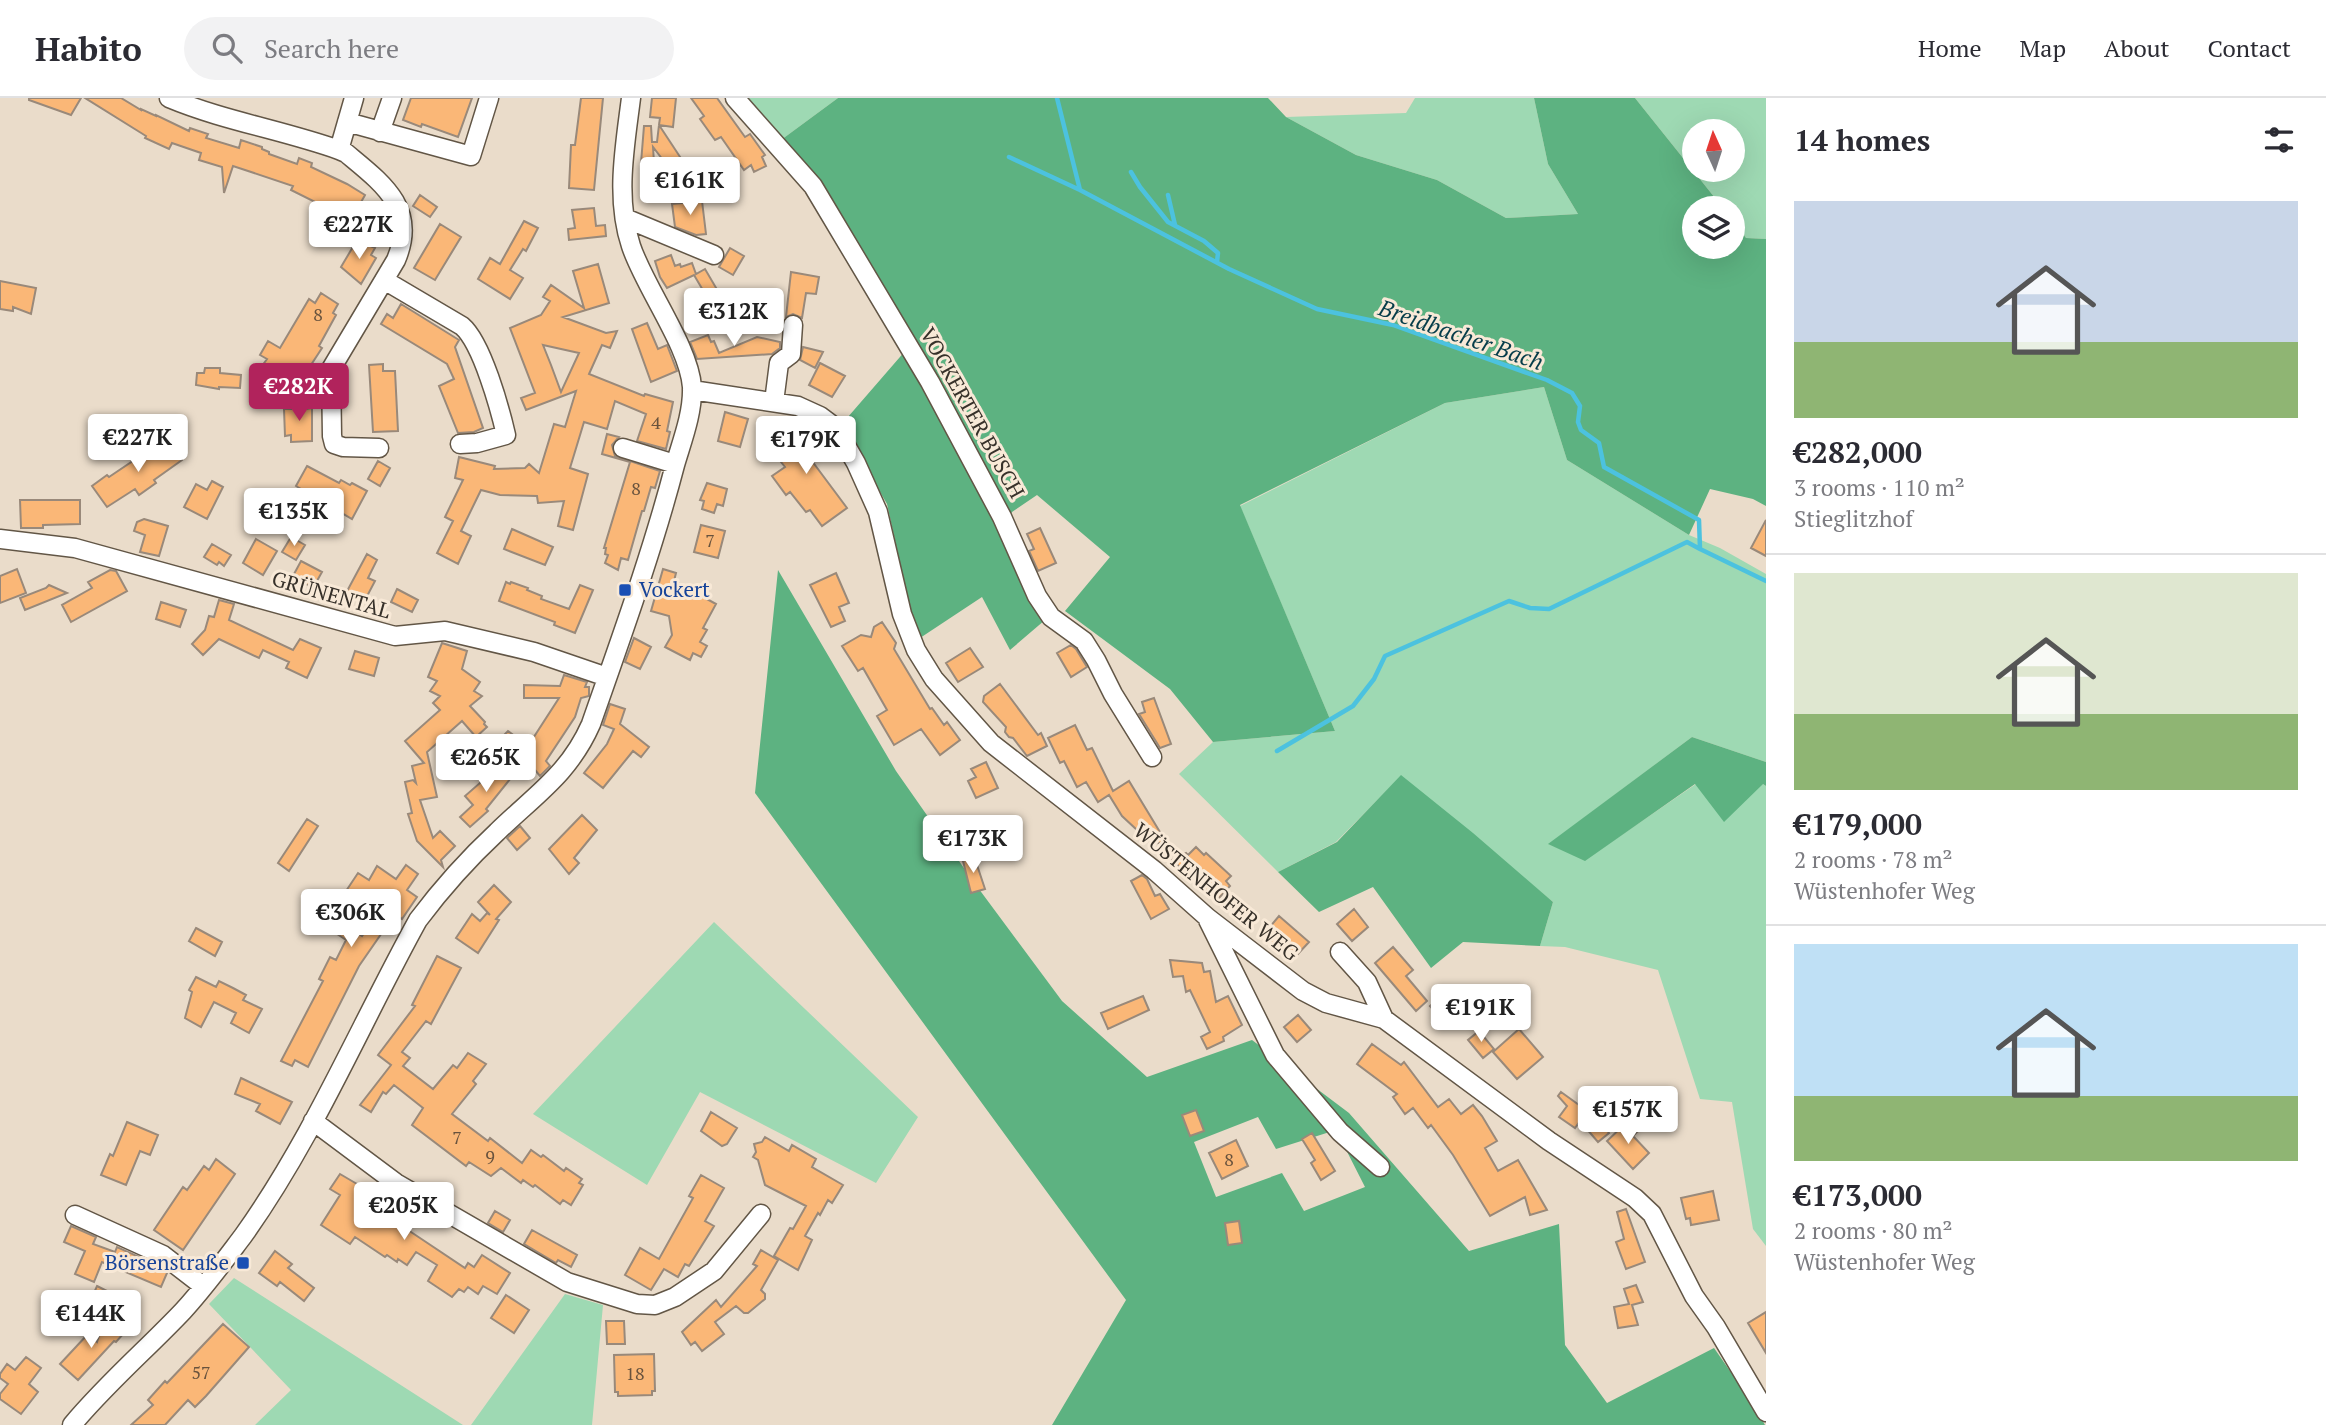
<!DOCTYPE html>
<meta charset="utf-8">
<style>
:root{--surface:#fff;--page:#f2f2f3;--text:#2b2b33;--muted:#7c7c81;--line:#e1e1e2;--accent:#b1235c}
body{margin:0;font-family:"PT Serif",serif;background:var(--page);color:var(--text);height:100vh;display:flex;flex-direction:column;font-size:26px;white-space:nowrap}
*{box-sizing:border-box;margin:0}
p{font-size:23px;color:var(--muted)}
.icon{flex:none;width:38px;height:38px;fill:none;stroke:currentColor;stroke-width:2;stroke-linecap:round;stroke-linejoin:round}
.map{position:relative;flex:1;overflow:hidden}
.sheet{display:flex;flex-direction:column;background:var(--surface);width:560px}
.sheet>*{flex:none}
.needle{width:46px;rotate:357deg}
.tools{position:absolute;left:1682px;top:21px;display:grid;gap:14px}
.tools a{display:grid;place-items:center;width:63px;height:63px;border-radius:50%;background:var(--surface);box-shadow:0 7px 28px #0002;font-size:35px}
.price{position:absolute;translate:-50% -60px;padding:0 16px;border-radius:7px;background:#fff;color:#222;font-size:23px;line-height:46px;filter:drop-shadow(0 2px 4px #0008)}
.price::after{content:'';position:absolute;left:50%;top:42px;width:21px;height:16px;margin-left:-10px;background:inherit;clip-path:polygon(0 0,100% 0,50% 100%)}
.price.current{background:var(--accent);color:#fff}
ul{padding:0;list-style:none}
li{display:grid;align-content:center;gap:14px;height:371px;padding:0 28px}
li+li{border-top:2px solid var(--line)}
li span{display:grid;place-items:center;height:217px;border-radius:0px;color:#555}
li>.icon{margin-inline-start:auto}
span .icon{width:126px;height:126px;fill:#fffc;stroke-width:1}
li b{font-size:30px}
h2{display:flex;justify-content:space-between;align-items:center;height:84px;padding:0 28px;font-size:30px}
header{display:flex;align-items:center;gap:42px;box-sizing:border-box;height:98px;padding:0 35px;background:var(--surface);border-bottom:2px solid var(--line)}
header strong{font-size:33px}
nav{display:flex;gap:38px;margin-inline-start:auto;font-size:24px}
.search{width:490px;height:63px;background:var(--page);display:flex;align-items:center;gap:18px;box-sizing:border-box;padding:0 24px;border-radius:38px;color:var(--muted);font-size:26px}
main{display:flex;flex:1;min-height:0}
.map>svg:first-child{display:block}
.green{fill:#9ed9b3;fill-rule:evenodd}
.forest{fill:#5db281;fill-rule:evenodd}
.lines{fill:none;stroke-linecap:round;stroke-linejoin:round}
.stream{stroke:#4cc2df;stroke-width:4.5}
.building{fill:#fab777;stroke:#99897a;stroke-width:2;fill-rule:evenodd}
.minor-casing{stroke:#625646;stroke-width:21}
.minor{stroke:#fff;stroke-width:18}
.transit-dot{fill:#1a4fb4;stroke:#f8e9d7;stroke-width:2.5}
.labels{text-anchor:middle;stroke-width:6;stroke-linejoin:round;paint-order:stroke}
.number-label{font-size:18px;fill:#68523d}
.street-label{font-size:21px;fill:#37312a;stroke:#f8e9d7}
.transit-label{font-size:21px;fill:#164399;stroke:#f8e9d7;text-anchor:start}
.water-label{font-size:23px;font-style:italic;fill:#063d4a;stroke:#f8e9d7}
</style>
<header>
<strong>Habito</strong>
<div class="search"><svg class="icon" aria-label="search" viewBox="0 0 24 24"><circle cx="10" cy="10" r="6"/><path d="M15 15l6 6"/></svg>Search here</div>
<nav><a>Home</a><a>Map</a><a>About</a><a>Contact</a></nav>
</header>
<main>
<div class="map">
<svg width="1766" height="1327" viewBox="0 0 1766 1327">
<rect width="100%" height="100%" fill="#eadcca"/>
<path class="green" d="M743 0H838L781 42Z
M1415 0H1534L1548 66 1578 116 1506 120 1437 82 1356 57 1286 19 1406 15Z
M1635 0H1766V141L1746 140 1733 122 1732 110H1723ZM1694 33H1732V72H1694Z
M1544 289 1567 362 1689 437 1720 450 1766 476V664L1692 639 1549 746 1585 762 1696 686H1763L1766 688V1148L1753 1131 1732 1004 1700 1001 1658 872 1565 849 1540 848 1553 804 1401 678 1336 744 1278 774 1179 676 1213 644 1335 633 1240 408 1445 305Z
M714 824 918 1019 876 1085 700 994 647 1087 533 1016Z
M234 1180 463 1327H255L291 1292 209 1206Z
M565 1196 603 1207 592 1327H471Z"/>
<path class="forest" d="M838 0H1268L1286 19 1356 57 1437 82 1506 120 1578 116 1548 66 1534 0H1635L1723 110H1694V149H1732L1733 122 1746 140 1766 141V408L1753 401 1710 391 1689 437 1567 362 1544 289 1445 305 1240 407 1335 633 1213 644 1170 591 1065 513 1110 459 1037 397 1012 414 1000 431 1045 522 1010 552 982 499 917 542 887 406 841 327 906 252 781 42Z
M778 472 896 673 973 783 1062 903 1147 979 1252 942 1349 1015 1469 1153 1559 1126 1565 1247 1607 1305 1714 1250 1751 1303 1765 1327H1052L1126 1202 755 695ZM1258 1019 1276 1051 1336 1032 1365 1089 1304 1113 1282 1075 1216 1099 1194 1044Z
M1692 639 1766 664V688L1763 686 1724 724 1695 686 1585 763 1548 746Z
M1401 677 1473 735 1553 804 1540 848 1463 844 1431 870 1373 789 1319 814 1278 774 1337 744Z"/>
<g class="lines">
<path class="stream" d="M1057 0 1080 92 1229 171 1317 211 1393 227 1547 282 1572 295 1580 308 1578 324 1581 332 1599 345 1604 369 1699 422 1700 451 1766 483
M1009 59 1080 92
M1131 74 1140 89 1168 124 1204 143 1218 155 1217 164
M1168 97 1175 127
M1277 653 1353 608 1374 581 1385 558 1509 503 1530 510 1549 511 1687 444 1700 451"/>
</g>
<path class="building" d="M29 0H81L71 17 29 2Z
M85 0H121L141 12V11L156 18V17L189 33 190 30 208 36 206 40 239 50 241 42 262 49V51L269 54V56L297 66 299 60 312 65 311 69 347 86 365 97 351 122 291 92 293 88 233 68 224 95 222 69 199 62 201 55 172 45 169 51 145 40 146 38Z
M411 0H472L458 39 422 26 421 29 403 22Z
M581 0H603L594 92 569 90 571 47H575Z
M652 0H676L673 29 659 27 660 20 650 19Z
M691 0H717L745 39 750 36 765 57 762 59 766 68 754 74 751 67 744 72 721 39 715 42 700 21 704 18Z
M659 27 690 74 679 83 653 49 656 96 643 95 641 65 644 28H651L652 44H657Z
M420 97 437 109 430 119 413 108Z
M702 103 706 136 696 137 675 129 672 106Z
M594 110 596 128 605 127 606 138 569 142 568 131 575 130 572 112Z
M524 123 538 130 526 153 523 151 510 172 523 180 510 201 478 181 490 160 500 166Z
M440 126 461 139 435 182 414 170Z
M357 142 375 150 371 157 376 160 361 186 341 169Z
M730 150 744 158 733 177 719 169Z
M671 157 675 168 680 166 681 169 692 165 696 176 705 171 722 200 715 203 717 216 694 177 667 190 660 179 655 163Z
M598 166 609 205 563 219 606 235 617 233 610 250 602 247 589 276 644 298 645 296 673 304 667 333 670 334 666 351 637 343 646 316 615 303 607 331 584 324 570 370 588 376 573 432 558 428 564 403 538 405 537 398 500 397 481 392 461 433 471 438 458 466 437 455 453 423 445 419 463 382 455 380 459 359 495 368 494 371 525 370 529 366 539 375 554 326 565 329 576 293 526 312 521 300 535 295 510 230 541 217 550 203 543 199 551 187 584 210 573 173ZM543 247 579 255 561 294 551 267Z
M791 174 819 179 816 196 806 195 802 220 793 216 786 219Z
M0 183 36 190 31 216 13 209V213L0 211Z
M321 195 338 206 333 215 336 217 319 248 322 250 309 270 312 272 298 294 268 277 267 270 262 268 267 261 260 257 268 243 280 250 309 201 315 205Z
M401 206 459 242 455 249 483 330 474 334 458 335 439 288 454 281 447 266 381 226 387 216 393 220Z
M647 225 658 251 667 247 677 273 651 284 632 231Z
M708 237 711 244 714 243 719 255 757 239 780 244V250L772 256 697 261 690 244Z
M803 249 823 254 815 270 800 262Z
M820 265 845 278 832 299 809 287Z
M383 266V273H395L398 333 373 334 369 267Z
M205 270H220V275L241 277 240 290 219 289V291L196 287 197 275H204Z
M291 304H305V311L312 310V343L291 344V337L285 338 284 311H291Z
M725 314 748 321 740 349 718 343Z
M789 323 802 340 808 335 823 355 812 363 847 410 822 428 810 412 806 414 790 394 786 397 772 378 785 369 777 359 786 352 773 334Z
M607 336 619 339 612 347 615 358 660 373 655 390 651 389 644 413H642L628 462 621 460 618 472 605 465 608 457 605 456 606 450H604L630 364 602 356Z
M167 340 182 362 154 382 156 385 139 397 135 391 107 409 92 388 107 377 109 379Z
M378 363 390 370 380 388 368 381Z
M307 368 339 385 341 382 350 387 352 385 367 393 352 421 296 388Z
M212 383 223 389 207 421 184 409 196 386 207 392Z
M707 385 727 391 723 408 717 406 714 415 702 411 704 403 700 402Z
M20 402H80V426L43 427V430H21Z
M144 421 168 428 159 458 140 454 145 437 134 433 137 424Z
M1766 422V458L1751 450Z
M701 427 725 433 718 460 694 454Z
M1040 430 1056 465 1038 473 1029 453 1034 451 1027 436Z
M512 431 553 449 545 467 504 451Z
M291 439 305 447 296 462 282 454Z
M256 441 277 453 263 477 243 465Z
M212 446 231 457 224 468 219 464 217 467 204 459Z
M367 456 377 462 368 480 375 483 364 504 346 495Z
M301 463 322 474 313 490 293 478Z
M17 471 26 495 0 505V478Z
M663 471 676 475 674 483 716 506 703 530 707 532 700 544 707 548 701 559 693 555 690 562 665 549 672 537 669 518 651 513Z
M110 472 116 473 127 493 71 524 62 507 92 490 88 484Z
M836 475 849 505 839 509 845 523 831 529 810 487Z
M506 484 510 486 511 484 528 490 527 492 542 498 541 501 569 511 580 487 593 492 575 535 554 527 555 524 499 503Z
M49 487 67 495 25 512 20 500 46 490Z
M397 491 418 502 412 514 391 504Z
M219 502 234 506 229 522 293 552 300 541 321 550 307 580 286 570 289 564 263 552 259 560 219 541 203 557 192 546 205 532 209 518 214 519Z
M161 504 186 512 180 529 156 521Z
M882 524 896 545 894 551 930 611 932 610 944 627 947 624 960 642 940 657 921 631 894 647 877 618 887 612 863 570 858 573 842 548 861 537 871 539 874 529Z
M634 540 651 549 640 571 625 564Z
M442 545 467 553 462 571 480 584 474 593 482 598 470 608 485 624 484 626 487 629 476 639 462 623 427 654 437 699 420 702 433 740 440 733 455 748 441 762 443 769 417 743 408 716 412 715 405 684 413 682 416 685 412 668 424 665 405 643 440 612 433 605 440 598 430 593 437 583 428 579Z
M1071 547 1076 551 1087 569 1071 579 1057 555Z
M970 550 983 569 958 584 946 565Z
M355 553 379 560 374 578 349 571Z
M564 577 587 584 585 589H589V598L581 600 575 619 546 663 550 668 540 678 505 636 508 633 528 648 559 600H524V587L560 588Z
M1000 586 1038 637 1041 635 1047 648 1027 658 1013 640 1009 639 1005 634 1006 629 983 604 984 598Z
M1154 600 1171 646 1160 650 1139 616 1145 614 1142 604Z
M610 606 625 611 620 626 649 649 641 659 633 653 603 690 584 675 607 646 614 631 603 627Z
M1075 627 1087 652 1092 650 1113 693 1129 683 1166 744 1152 746 1122 718 1109 697 1098 704 1086 684 1077 689 1064 663 1060 665 1048 640Z
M500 664 515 675 486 711 488 713 470 729 460 719 473 707 465 698 481 684 483 686Z
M986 664 998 690 976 700 968 683 976 679 971 671Z
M582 717 597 732 574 760 579 765 569 776 549 751Z
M307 721 318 728 289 773 278 765Z
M520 728 530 740 517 752 507 740Z
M1196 749 1204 757 1206 755 1231 778 1226 783 1230 788 1217 802 1172 762 1186 755 1188 757Z
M974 758 985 791 971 795 963 763Z
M406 767 418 776 407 792 417 799 402 821 395 816 359 868 308 969 295 962 292 968 281 963 323 883 319 881 330 859 336 862 346 842 321 825 333 807 336 808 358 775 369 782 377 768 396 781ZM359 796 381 810 362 838 341 823Z
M1142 777 1147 781 1155 798 1160 796 1169 811 1151 821 1131 783Z
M494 787 511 804 496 821 499 822 478 855 456 840 472 816 480 823 487 815 490 817 478 804Z
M1354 811 1368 829 1352 843 1337 826Z
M1279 818 1309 844 1296 858 1286 848 1281 853 1263 837Z
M196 830 222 844 215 858 189 843Z
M1393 849 1413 872 1406 878 1427 903 1416 913 1375 865Z
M437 858 461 870 431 926 426 923 402 954 410 960 403 968 433 991 453 967 457 970 468 955 486 966 473 983 476 986 452 1016 488 1043 490 1040 522 1065 531 1052 541 1059 543 1057 564 1073 566 1070 582 1081 579 1085 583 1087 571 1107 563 1102 560 1106 535 1087 533 1089 523 1082 521 1085 501 1070 491 1078 469 1064 466 1068 412 1027 423 1010 394 987 386 996 383 994 371 1014 360 1007 391 967 378 957 415 908 412 907Z
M1170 862 1202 865 1204 874 1210 873 1216 904 1228 898 1242 927 1223 939 1224 943 1207 951 1201 939 1210 934 1190 892 1186 894 1183 878 1173 879Z
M196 879 216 889 219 883 233 890 246 897 243 902 262 911 249 935 231 925 236 915 214 904 201 929 185 920 192 894 189 892Z
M1452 889 1475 914 1459 928 1446 912 1439 918 1430 908Z
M1143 898 1149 912 1108 931 1101 915Z
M1298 917 1311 932 1297 944 1284 929Z
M1519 931 1543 959 1517 981 1493 954Z
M1479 933 1494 951 1483 960 1468 942Z
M1372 946 1401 967 1404 964 1438 1009 1449 1001 1461 1016 1473 1007 1482 1018 1497 1043 1485 1050 1498 1073 1518 1062 1547 1112 1530 1117 1525 1099 1490 1118 1453 1057 1431 1027 1428 1030 1413 1010 1405 1016 1393 999 1397 996 1357 966Z
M241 980 292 1004 280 1026 256 1013 260 1006 235 996Z
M1561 994 1597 1020 1609 1035 1598 1044 1580 1023 1575 1030 1559 1019 1567 1008 1558 998Z
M1196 1012 1204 1033 1190 1038 1182 1017Z
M711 1014 737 1030 727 1046 722 1048 701 1033Z
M127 1024 158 1037 150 1057 140 1053 126 1087 101 1077 110 1056 113 1058Z
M1627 1024 1637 1034 1633 1038 1649 1055 1633 1071 1607 1043Z
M1312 1035 1335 1073 1321 1082 1311 1065 1315 1062 1302 1041Z
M765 1039 789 1053 792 1047 816 1061 812 1069 843 1087 832 1105 828 1102 820 1117 818 1115 805 1138 812 1142 798 1172 774 1158 790 1130 793 1131 806 1108 765 1087 758 1062 753 1059 756 1054 754 1046 762 1044Z
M1236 1042 1248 1068 1222 1081 1209 1055Z
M216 1061 235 1076 183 1152 154 1132 183 1089 187 1092 204 1068 209 1072Z
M340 1076 374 1096 366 1108 390 1124 392 1122 405 1130 465 1170 468 1165 474 1169 482 1157 510 1175 497 1196 483 1188 478 1196 468 1189 464 1194 459 1191 452 1199 428 1183 437 1167 416 1154 407 1167 398 1161 397 1164 387 1157 385 1159 355 1139 350 1146 321 1127 340 1097 330 1091Z
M701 1077 724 1090 705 1123 714 1128 689 1168 685 1166 678 1179 664 1171 651 1192 625 1177 640 1150 659 1161 693 1100 689 1098Z
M1713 1093 1719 1122 1691 1127 1690 1120 1686 1121 1681 1100Z
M1626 1111 1645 1164 1626 1171 1616 1144 1624 1141 1617 1114Z
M495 1113 510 1122 503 1134 488 1125Z
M1239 1123 1242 1145 1228 1147 1225 1125Z
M71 1128 96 1139 93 1146 115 1154 117 1149 157 1167 167 1175 161 1189 102 1164 94 1184 75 1176 85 1153 64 1144Z
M532 1132 577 1157 571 1169 558 1162 556 1165 524 1146Z
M761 1152 778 1162 761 1192 765 1196V1201L748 1215H744L736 1208 715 1224 724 1236 702 1253 695 1244 691 1247 682 1234 716 1202 721 1209 757 1168 753 1166Z
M275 1153 292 1166 288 1170 314 1190 304 1203 280 1184 277 1188 259 1175Z
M1636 1187 1643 1204 1632 1207 1638 1227 1618 1230 1614 1209 1629 1206 1624 1191Z
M97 1188 113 1196 106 1213 89 1206Z
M506 1197 529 1212 514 1235 491 1220Z
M1766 1214V1255L1748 1225Z
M104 1222 116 1226 124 1235 116 1244 114 1243 78 1282 60 1266 88 1236 97 1244Z
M606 1223H624L625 1246H607Z
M223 1226 249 1249 206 1298 195 1309 188 1302 165 1327H131L153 1307 148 1302 165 1283 167 1285Z
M654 1256 655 1293H652V1297L618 1298V1294H615L614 1257Z
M26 1259 41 1270 29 1286 38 1294 21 1316 0 1301V1296L8 1286 0 1280V1276L7 1266 15 1272Z"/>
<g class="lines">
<g class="minor-casing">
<path id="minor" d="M169 0C224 23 283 32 339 52L354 0
M735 0 813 88 930 284 1002 419 1037 498 1051 519 1084 543 1096 562 1113 596 1152 659
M347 24 471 58 489 0
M380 34 392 0
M339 52 346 55C382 85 418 110 396 162L331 271 332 338 334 346 343 349 379 350
M625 120 714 157
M384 182 462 228C482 245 500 311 506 337L477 345 460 346
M692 292 798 308 820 318 836 330 856 365 878 414 902 516 916 552 934 581 991 645 1154 772 1208 820 1303 893 1326 905 1384 921 1549 1043 1635 1100 1652 1116 1694 1198 1716 1229 1766 1314
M774 304 779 265 791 256 793 227
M623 350 675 366
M0 441 75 450 395 538 445 533 534 554 607 579
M1208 822 1275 957 1340 1034 1380 1069
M1340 854 1367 884 1384 921
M313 1023 396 1085 567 1184 637 1206 655 1207 675 1199 714 1173 761 1116
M75 1117 163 1157 203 1188
M72 1327C106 1286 147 1251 183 1213 205 1189 224 1163 243 1138 313 1040 360 927 418 822 442 790 468 761 497 734 535 697 569 676 591 626 621 540 652 455 675 367 682 343 693 315 692 289 689 248 645 190 631 148 615 100 625 48 631 0"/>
</g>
<use href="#minor" class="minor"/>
</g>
<g class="transit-dot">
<rect x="618" y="485" width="14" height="14" rx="3.5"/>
<rect x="236" y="1158" width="14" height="14" rx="3.5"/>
</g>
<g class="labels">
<g class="number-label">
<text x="318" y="223">8</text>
<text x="656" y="331">4</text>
<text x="636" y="397">8</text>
<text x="710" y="449">7</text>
<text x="457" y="1046">7</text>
<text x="490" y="1065">9</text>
<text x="1229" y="1068">8</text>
<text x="201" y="1281">57</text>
<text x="635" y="1282">18</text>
</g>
<g class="street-label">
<text transform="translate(972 315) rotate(61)" y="7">VOCKERTER BUSCH</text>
<text transform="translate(331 497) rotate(16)" y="7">GRÜNENTAL</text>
<text transform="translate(1216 794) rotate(39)" y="7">WÜSTENHOFER WEG</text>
</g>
<g class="transit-label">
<text x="639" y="499">Vockert</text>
<text x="229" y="1172" text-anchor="end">Börsenstraße</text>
</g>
<g class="water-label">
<text transform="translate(1461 237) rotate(19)" y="8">Breidbacher Bach</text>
</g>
</g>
</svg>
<div class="tools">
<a><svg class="needle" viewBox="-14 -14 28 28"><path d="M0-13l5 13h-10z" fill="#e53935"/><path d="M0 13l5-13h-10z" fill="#7c7c81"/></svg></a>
<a><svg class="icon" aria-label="layers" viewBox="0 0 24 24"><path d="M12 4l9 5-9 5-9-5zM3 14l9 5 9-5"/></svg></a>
</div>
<b class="price" style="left:690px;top:119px">€161K</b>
<b class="price" style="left:359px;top:163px">€227K</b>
<b class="price" style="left:734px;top:250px">€312K</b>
<b class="price current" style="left:299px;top:325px">€282K</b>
<b class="price" style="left:138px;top:376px">€227K</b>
<b class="price" style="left:806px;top:378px">€179K</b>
<b class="price" style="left:294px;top:450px">€135K</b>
<b class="price" style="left:486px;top:696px">€265K</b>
<b class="price" style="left:973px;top:777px">€173K</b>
<b class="price" style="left:351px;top:851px">€306K</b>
<b class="price" style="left:1481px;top:946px">€191K</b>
<b class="price" style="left:1628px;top:1048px">€157K</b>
<b class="price" style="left:404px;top:1144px">€205K</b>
<b class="price" style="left:91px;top:1252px">€144K</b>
</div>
<section class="sheet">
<h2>14 homes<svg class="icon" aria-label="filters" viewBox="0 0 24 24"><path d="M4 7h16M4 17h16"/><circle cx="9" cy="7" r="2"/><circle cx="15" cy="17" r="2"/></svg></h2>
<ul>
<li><span style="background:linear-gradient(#c9d6e8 65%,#8fb573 0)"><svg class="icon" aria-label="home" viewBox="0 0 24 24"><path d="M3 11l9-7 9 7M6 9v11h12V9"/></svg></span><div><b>€282,000</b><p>3 rooms · 110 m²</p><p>Stieglitzhof</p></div></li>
<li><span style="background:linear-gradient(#dfe7d0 65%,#8fb573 0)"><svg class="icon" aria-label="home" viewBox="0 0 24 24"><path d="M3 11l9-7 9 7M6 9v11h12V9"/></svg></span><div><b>€179,000</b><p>2 rooms · 78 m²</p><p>Wüstenhofer Weg</p></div></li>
<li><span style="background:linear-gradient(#bfe0f5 70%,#8fb573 0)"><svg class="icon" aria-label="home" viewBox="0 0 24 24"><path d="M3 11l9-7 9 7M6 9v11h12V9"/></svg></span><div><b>€173,000</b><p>2 rooms · 80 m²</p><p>Wüstenhofer Weg</p></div></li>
</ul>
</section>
</main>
